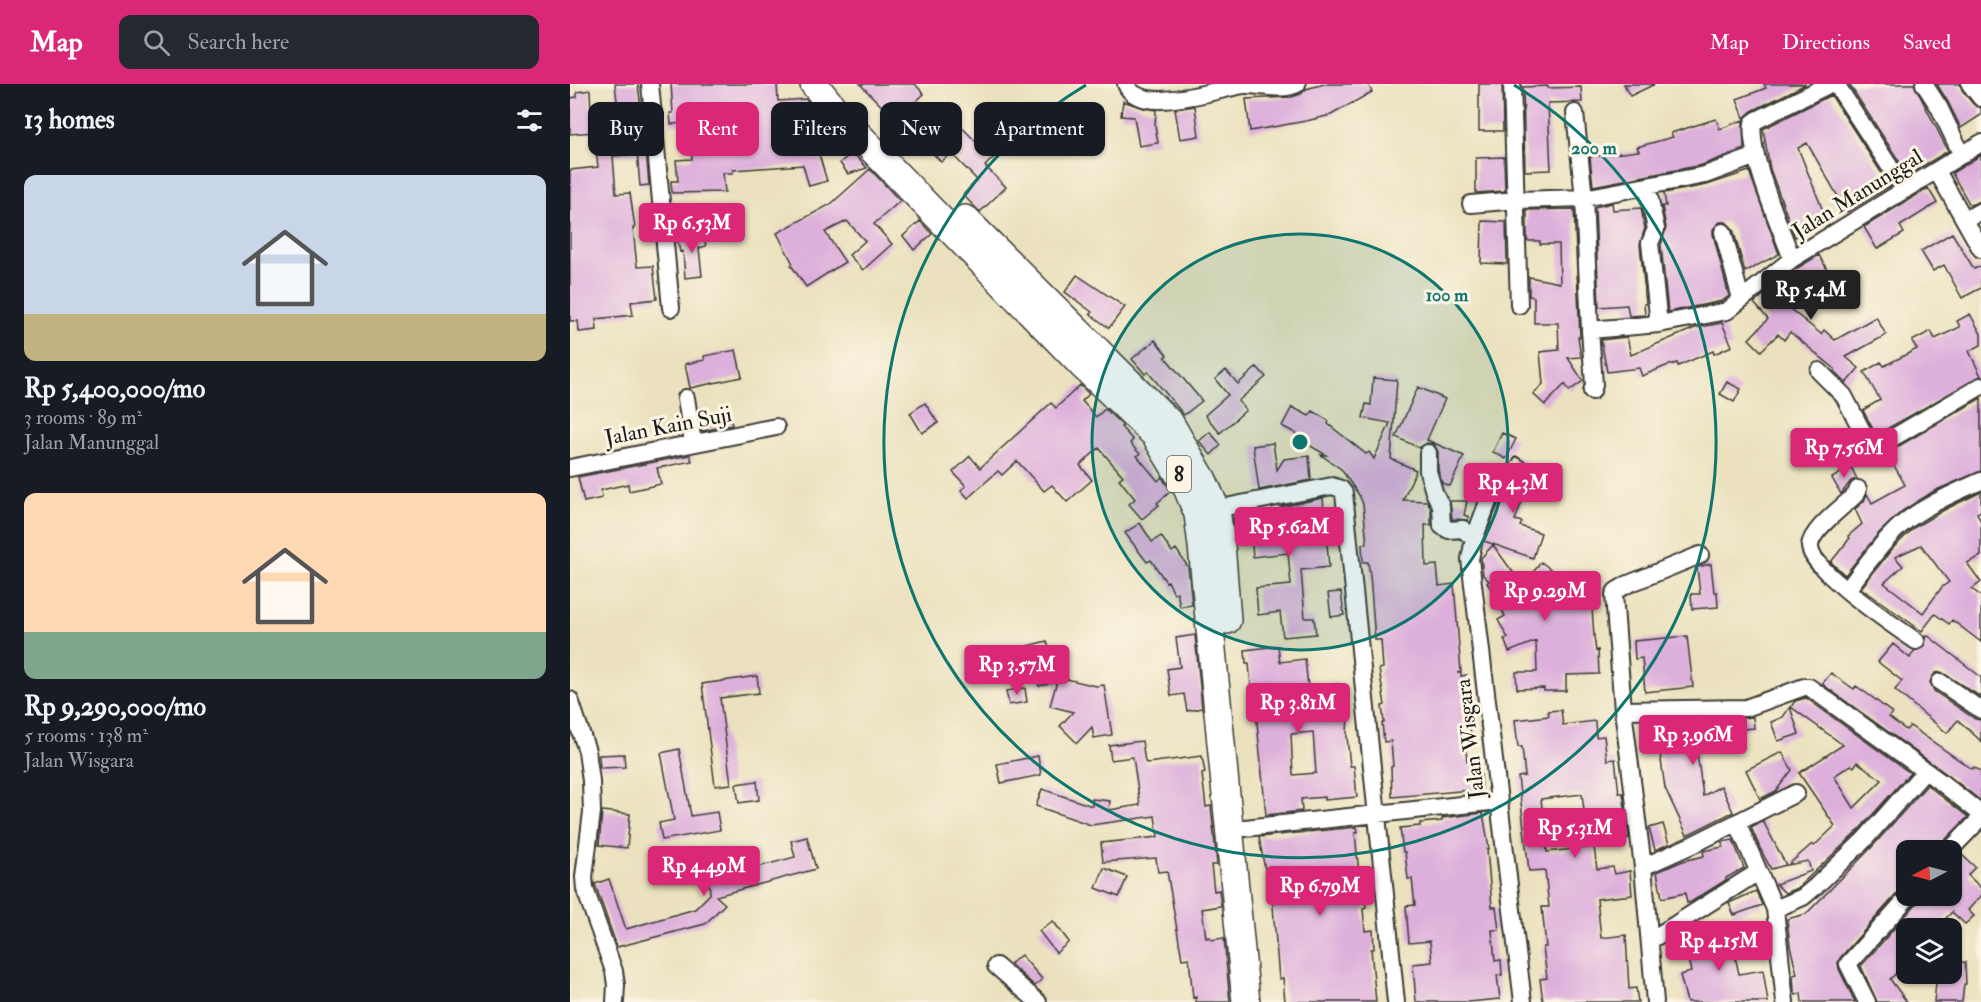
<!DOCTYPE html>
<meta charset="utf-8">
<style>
:root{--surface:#171b24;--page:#242831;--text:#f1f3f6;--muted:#9ea1a6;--accent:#db2777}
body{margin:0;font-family:"IM FELL Double Pica",serif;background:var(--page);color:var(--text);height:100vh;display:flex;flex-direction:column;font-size:22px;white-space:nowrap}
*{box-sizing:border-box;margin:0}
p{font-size:20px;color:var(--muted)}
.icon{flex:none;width:33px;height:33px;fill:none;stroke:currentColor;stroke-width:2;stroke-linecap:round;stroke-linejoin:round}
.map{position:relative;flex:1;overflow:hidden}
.side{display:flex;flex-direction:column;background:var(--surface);width:570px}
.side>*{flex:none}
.guide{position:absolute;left:18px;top:18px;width:570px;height:54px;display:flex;gap:12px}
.needle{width:39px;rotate:264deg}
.tools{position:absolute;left:1326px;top:756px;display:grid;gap:12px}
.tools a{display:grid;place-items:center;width:66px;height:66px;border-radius:12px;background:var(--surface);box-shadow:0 2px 4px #0004;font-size:30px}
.price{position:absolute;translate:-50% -51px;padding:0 14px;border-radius:6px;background:var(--accent);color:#fff;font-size:20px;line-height:39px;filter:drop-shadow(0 2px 3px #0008)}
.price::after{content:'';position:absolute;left:50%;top:36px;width:18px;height:14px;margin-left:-9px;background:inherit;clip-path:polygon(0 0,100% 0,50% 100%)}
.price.selected{background:#222;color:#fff}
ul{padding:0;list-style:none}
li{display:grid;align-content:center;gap:12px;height:318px;padding:0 24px}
li span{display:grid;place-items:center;height:186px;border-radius:12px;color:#555}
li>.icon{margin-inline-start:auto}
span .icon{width:108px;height:108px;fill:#fffc;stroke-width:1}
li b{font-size:26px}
h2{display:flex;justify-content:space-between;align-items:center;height:72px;padding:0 24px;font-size:26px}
.chip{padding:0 21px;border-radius:12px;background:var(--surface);box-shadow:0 2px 4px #0004;font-size:21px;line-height:54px}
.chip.selected{background:var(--accent);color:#fff}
header{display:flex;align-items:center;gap:36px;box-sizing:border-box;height:84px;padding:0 30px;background:var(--accent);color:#fff}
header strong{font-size:28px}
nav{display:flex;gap:33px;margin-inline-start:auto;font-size:21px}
.search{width:420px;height:54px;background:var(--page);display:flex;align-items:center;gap:15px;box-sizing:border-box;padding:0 21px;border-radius:12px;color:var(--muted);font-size:22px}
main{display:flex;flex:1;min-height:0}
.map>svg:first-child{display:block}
.building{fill:#ddafdb;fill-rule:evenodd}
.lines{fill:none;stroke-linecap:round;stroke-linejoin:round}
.minor-casing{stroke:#3b3a34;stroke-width:20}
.trunk-casing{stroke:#3b3a34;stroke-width:30}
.minor{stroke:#fff;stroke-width:16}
.trunk{stroke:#fff;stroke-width:27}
.ring{fill:none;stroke:#0f766e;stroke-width:3}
.labels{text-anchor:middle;stroke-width:6;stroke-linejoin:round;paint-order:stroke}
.shield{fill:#fcf5e5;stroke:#5f5d58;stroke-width:1.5}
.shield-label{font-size:21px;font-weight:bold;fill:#1c1c1c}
.street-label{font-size:22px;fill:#1c1c1c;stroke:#fcf5e5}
.centre{fill:#0f766e;stroke:#fcf5e5;stroke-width:3}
.ring-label{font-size:18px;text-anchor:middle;font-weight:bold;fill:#0f766e;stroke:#fcf5e5;stroke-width:6;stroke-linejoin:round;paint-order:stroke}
</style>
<header>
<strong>Map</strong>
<div class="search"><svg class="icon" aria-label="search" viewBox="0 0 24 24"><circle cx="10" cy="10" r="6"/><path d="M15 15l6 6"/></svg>Search here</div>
<nav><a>Map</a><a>Directions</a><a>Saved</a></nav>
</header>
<main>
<section class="side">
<h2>13 homes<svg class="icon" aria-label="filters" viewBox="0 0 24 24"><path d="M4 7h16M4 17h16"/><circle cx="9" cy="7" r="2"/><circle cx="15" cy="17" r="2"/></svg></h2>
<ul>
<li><span style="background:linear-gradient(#c9d6e8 75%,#c2b280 0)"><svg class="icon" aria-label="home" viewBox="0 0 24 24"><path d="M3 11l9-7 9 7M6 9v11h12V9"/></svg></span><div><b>Rp 5,400,000/mo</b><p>3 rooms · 89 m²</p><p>Jalan Manunggal</p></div></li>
<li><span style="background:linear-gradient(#ffd9b3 75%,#7fa58c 0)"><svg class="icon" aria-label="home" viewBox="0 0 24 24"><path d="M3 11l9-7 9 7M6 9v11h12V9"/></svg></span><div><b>Rp 9,290,000/mo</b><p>5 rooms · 138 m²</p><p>Jalan Wisgara</p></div></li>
</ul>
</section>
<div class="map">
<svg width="1411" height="918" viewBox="0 0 1411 918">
<rect width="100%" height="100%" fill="#fcf5e5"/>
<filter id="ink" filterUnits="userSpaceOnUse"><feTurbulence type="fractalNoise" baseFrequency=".0167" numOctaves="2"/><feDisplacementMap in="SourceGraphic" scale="12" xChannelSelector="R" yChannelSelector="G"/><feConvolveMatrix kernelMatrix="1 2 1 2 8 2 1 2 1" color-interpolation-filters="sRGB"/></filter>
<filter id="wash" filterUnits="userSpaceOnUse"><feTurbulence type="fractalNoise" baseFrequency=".008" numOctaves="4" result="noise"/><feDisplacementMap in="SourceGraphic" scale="24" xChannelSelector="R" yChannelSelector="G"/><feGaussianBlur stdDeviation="1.35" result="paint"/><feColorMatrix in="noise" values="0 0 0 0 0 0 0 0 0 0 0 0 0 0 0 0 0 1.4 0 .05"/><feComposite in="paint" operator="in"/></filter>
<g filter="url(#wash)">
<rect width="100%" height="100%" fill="#ebe1be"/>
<g id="blocks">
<path class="building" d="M45 0H68L73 43 63 44 66 70 43 72 46 110 60 109 65 144H63L67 183 83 182 87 215 61 218 63 231 26 235 27 246 9 248 8 237H0V86L28 83 24 48 0 50V14L7 13V8L20 6 21 28 48 25Z
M101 0H207L208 17 236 15 240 21 241 27 208 30 211 64 244 54 257 97 239 102 233 81 163 86V89H153L155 108 102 109 101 97H108L106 76 122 75 119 39 101 40 100 29H103Z
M290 0H345L354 10 340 23 355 38 366 28 377 40 383 34 408 60 411 57 425 72 415 82 436 103 410 128 393 111 407 96 381 69 371 78 341 46 338 49Z
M754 0H798L802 8 761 31 736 37 680 47 676 15 722 13 731 10 736 5Z
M909 0H932L933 47H909Z
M1054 0H1085L1060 12Z
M1194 0H1236L1182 27 1174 34 1167 15 1196 4Z
M1279 0H1344L1378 67 1338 91Z
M1367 0H1390L1392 6 1403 20 1411 24V31L1391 44 1378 18Z
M978 2V4L1011 3 1012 18 978 19 981 86 955 87 953 3Z
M1261 11 1320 102 1277 128 1237 59 1228 64 1258 139 1225 153 1200 85 1193 45Z
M553 17 573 24 586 26 585 42 588 59 569 62 564 33 551 32Z
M625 22 629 52 610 55 605 25Z
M249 33 251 58 231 34Z
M1146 35 1150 45 1173 36 1174 65 1132 81 1023 102 1020 73 1069 67 1067 63 1103 53 1101 49Z
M76 66 79 101 70 102 67 67Z
M282 68 297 84 278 90 270 79Z
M1411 71V117L1400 121 1382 89Z
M934 73 935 107 906 109V74Z
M300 85 330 117 304 140 322 160 293 186 279 171 295 157 277 137 255 148 275 178 236 203 221 181 223 180 207 149 261 120Z
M1179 87 1209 170 1175 188 1163 145 1156 138H1150L1143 145V150L1159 212 1152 217 1098 228 1091 161 1096 144 1092 122H1096L1094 109 1137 101Z
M1358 104 1367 119 1330 142 1334 149 1307 165 1294 143Z
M1042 119 1043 126 1071 124 1075 144 1070 160 1076 220H1074L1075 231 1059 232 1057 221 1029 223 1025 123Z
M1004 125 1010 253H1008L1011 273 998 274 1013 297 999 307 995 300 975 321 963 310 973 300 970 268 989 266 988 239H964V213L959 212V193L990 199 989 160H970V157H957V126Z
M350 137 362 150 344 166 333 152Z
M912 137 936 138 937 180 911 179Z
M133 148 136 162 129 164 132 192 115 194 113 167 110 168 107 154Z
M1382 149 1404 185 1411 182V204L1392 214 1374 181 1363 187 1351 167Z
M1249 171 1266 202 1255 209 1249 198 1213 219 1251 250 1254 246 1265 256 1306 233 1316 251 1276 273 1289 284 1276 299 1264 287 1265 285 1220 248 1214 256 1208 250 1191 267 1179 255 1198 235 1184 219 1224 186Z
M507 191 555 223 539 244 520 230 522 228 495 208Z
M1400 230 1411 250V261L1399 267 1411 292 1306 351 1293 326 1310 316 1294 288 1311 278 1314 282 1347 265 1342 257 1361 247 1365 255 1390 243 1387 237Z
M1152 239 1162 262 1144 270 1143 267 1108 282 1107 279 1096 282 1072 292 1069 284 1037 288 1031 256 1057 253 1061 271 1125 244Z
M585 256 597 271 595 273 632 317 614 331 578 288 575 290 562 275Z
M166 266 172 293 120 304 115 280 135 276 134 272Z
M687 283 696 293 668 317 676 326 650 349 635 331 658 311 645 295 656 286 668 300Z
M803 294 827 296 821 375 846 386 833 416 857 417 861 425V441H855L856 482 867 481 869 502 884 500 891 588 887 589H891V592L897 591 902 633H899L901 653 895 654 897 677 905 676 906 691H911L912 705 822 713 821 683 823 682 821 657 814 658 812 639H814L812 622 815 621 809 585 813 584 811 556H805L800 491 798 478H793L792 460H797L793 420 789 411 771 385 751 371H756L729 355 734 354 712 342 722 323 739 332 743 327 759 337 758 340 796 370 799 368 804 375 820 339 793 334 796 320 801 321Z
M1157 298 1171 305 1164 318 1150 310Z
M510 301 519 310 512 317 526 333 535 325 553 342 551 343 563 356 560 359 570 370 567 372 588 397 592 393 601 407 587 419 589 421 572 435 559 420 565 415 549 395 553 392 529 364 510 381 522 396 497 418 482 401 474 407 447 377 432 391 428 387 398 414 391 406 396 402 383 388 400 372 410 384 481 319 486 324Z
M848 303 875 315 857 356 894 372 880 402 872 399 868 386V368L864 360 857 359 849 364 826 353Z
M1411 314V387L1364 407 1332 427 1308 450 1275 491 1261 478 1280 454 1278 452 1292 440 1285 425 1294 417 1297 410 1302 419 1335 401 1317 369Z
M355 319 368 339 352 349 340 329Z
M159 328 162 341 132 347 130 335Z
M640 348 651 361 641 371 629 357Z
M932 349 946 355 936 375 923 368Z
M703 359 707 386 714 375 739 372 741 396 689 406 683 362Z
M120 371 122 377 87 384 91 400 59 407 58 400 31 406 32 414 14 418 8 393Z
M946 372 965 384 951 405 956 407 945 436 952 438 950 442 971 449 963 474 914 457 938 395 937 386Z
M1281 383 1287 395 1281 397 1271 410 1262 394Z
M1411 408V427L1407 429 1411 438V472L1397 479 1411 498 1402 505 1411 512V558L1382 536 1379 540 1365 530 1352 547 1291 504 1323 464 1345 443 1374 426ZM1351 461 1379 498 1372 503 1353 529 1314 499 1333 482 1325 473Z
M753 414 759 483 731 486 735 534H744L746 550 713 553 710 528 688 531 686 504 721 501 718 469 683 473 681 449H665L663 434 711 430V423Z
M880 417H897L894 431 899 433 898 436 882 435Z
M570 439 582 458 591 452 602 468 606 465 618 483 622 521 610 523 607 508 604 510 598 497 596 498 581 476 577 478 555 449Z
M923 461 953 502 971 478 999 499 1020 497 1024 552 1026 567 1028 566 1029 590 996 591V607H974V604L947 605 946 588H967L966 557 939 568 934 555 938 554 928 536 935 532 927 516 929 515 917 499 919 497 913 491 911 474Z
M1141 480 1144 508H1147L1148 523 1122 525 1121 510H1130L1127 483Z
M771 508 774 531 761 533 758 509Z
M625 551 632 624 617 627 614 610 601 612 597 585 610 583 606 554Z
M1357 551 1411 593V613L1371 588 1365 589 1360 598 1364 607 1405 635 1411 636V657L1388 636 1377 649 1325 606 1332 597 1308 578 1323 560 1340 574 1344 567 1354 563Z
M1117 552 1123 603 1075 608 1072 574 1065 575 1064 557Z
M477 557 487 595 488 593 526 602 534 601 542 651 524 654 522 643 507 659 490 642 503 628 480 622 487 597 469 602 457 562Z
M708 562 710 578 735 575 738 603 768 600 770 627H778L777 652 780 682H784L787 713 755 716V713L731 715 732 727 696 731 685 618H682L679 579H676L675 566ZM743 648 746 689 723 691 721 650Z
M1261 589 1284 605 1286 602 1303 614 1322 629 1319 633 1336 646 1340 642 1402 685 1404 683 1411 688V717L1378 691 1252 600Z
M187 592 189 609 150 614 161 700 145 702 132 600Z
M455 604 457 618 439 621 436 607Z
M1236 614 1340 689 1286 749 1227 804 1215 809 1206 800 1241 787 1238 777 1218 781 1242 760 1244 762 1265 742 1229 689 1273 661 1221 623 1225 617ZM1287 678 1312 696 1284 724 1264 692 1281 681 1284 683Z
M1220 623 1229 650 1208 657 1201 638 1213 633Z
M991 626 993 641 1025 637 1026 653 1034 652 1037 676 1045 675 1049 709H1053L1059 754 1018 759 1012 710 971 715 977 768 1024 763 1027 785 1043 783 1045 790 1060 787 1062 811 1027 815 1031 854 1056 851 1059 905 1066 904 1068 918H973L970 895 977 894 973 863H976L972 823H979L975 786 959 787 948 693 955 692 952 663H948L945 636 979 632 978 627Z
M1183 633 1184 644 1162 646 1164 658 1126 661 1133 712 1151 702 1163 728 1117 751 1095 704 1088 655 1081 656 1079 636 1161 635Z
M572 657 575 678 577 679 632 672 635 689 632 690 636 723 641 722 647 781H641L644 807 649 806 651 822 632 825 636 854 640 853 641 856 654 854 660 918H626V913L623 914 619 874 612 875 597 787 588 788 586 774 533 778 531 759 588 753 585 732 521 741 466 722 472 705 522 722V715L540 717 539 726 570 721 563 673 541 676 539 661Z
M109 665 121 732 147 728 150 746 92 756 89 739 104 736 91 669Z
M1212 668 1222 686 1206 707 1190 715 1176 686Z
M54 670 55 683 30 684 29 671Z
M468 672 471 691 431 699 427 680Z
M187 697 189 716 169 719 166 700Z
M1357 701 1398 733 1372 759 1370 766H1336V802L1331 805 1270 874 1268 879 1269 885 1285 918H1232L1231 909 1226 911 1224 906 1223 891 1227 890 1220 862 1217 835 1236 830 1302 763Z
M32 727 60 730 57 764 29 761Z
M913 729 919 765H917L922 823H926L929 846H922L925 877 931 876 932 891H927L930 915 898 918H846L843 880 862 878 860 857 839 859 836 822 845 821 842 795H838L835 768H833L830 744 850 742V739L872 737V734Z
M1193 737 1216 781 1201 785 1190 764 1181 743Z
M1093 740 1099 760 1085 766 1079 744Z
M787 743 788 748 785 749 789 790H792L796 824 793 825 795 847 803 846 804 865H801L806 918H715L713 894 709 895 700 786H695L689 753Z
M237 753 246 785 146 812 155 820 135 840 47 863 25 800 39 795 56 845 125 825 140 810 139 796 225 773 221 757Z
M1163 756 1174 784 1156 794V796L1121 818 1117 819 1115 809 1092 814 1087 788 1113 777 1134 772 1133 767 1153 763 1152 758Z
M1389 771H1392L1405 783 1398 791 1411 804V812L1398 826 1404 832 1395 840 1382 828 1366 844H1358L1352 839 1347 844H1336V880L1320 895 1337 918H1307L1291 882 1347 819 1349 812H1382V776Z
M534 784 557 793 549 813 526 804Z
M1186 807 1192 821 1164 831 1159 819Z
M483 837 499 858 486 869 469 847Z
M1159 845 1169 890 1193 886 1198 918H1117L1110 891 1121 888 1113 852 1136 846 1137 848Z
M451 871 472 895 465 902 440 880Z
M1395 878 1396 900H1394L1392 918H1364L1367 890H1382V879Z"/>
</g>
</g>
<g filter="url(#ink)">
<use href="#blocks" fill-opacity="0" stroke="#3b3a34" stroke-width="1.5"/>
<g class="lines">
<g class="minor-casing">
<path id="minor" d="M80 0 101 224
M556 0C569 33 647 5 673 1 691 0 710 8 727 0
M942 0 949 221
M1266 0 1335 106
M1354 0 1369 23 1392 71
M1400 0 1411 14
M1005 29 1014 114 1020 246 1024 301 1022 307
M1367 87 1411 165
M1077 102 1086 145 1080 159 1089 240
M901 120 947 116 1014 114 1135 91 1186 72
M1395 136 1411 127
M1153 148 1171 215
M1222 175C1211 145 1178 70 1183 39L1187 36 1260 0
M1020 246 1089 240 1157 227 1222 175 1411 59
M1249 287 1274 312 1302 366 1411 302
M116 314 123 359
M858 369V387L864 408 871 422 872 442 879 446 893 445 904 455
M0 384 206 343
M928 391 904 455 900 475 953 918
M1288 405 1286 410C1275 422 1241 445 1240 462 1239 485 1326 543 1346 557
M646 425 762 402 771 405 774 409 826 918
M1277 506C1294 484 1310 460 1330 442 1351 423 1386 408 1411 397
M1370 598 1411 626
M0 616 17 667 21 697 22 728 14 793 15 805 44 887 46 901 45 918
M1053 626 1176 624 1234 603H1239L1372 699 1411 730
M1167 738 1205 825 1215 918
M675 744 929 717
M1380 766 1411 734
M1073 783 1124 760 1226 709
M1205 825 1233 813 1246 802 1294 756 1355 687
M1081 856 1188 788
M426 882 468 918
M1085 918 1073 783 1053 626 1044 511 1046 507 1056 501 1130 471
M1297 918 1278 880 1339 812"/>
</g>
<g class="trunk-casing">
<path id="trunk" d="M244 0 268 30 514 283 585 351 617 404 628 430 632 462 676 918
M395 135 600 339 633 396 646 425 651 460 657 536"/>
</g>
<use href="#minor" class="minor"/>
<use href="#trunk" class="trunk"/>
</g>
</g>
<circle cx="730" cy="358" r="208" fill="#0f766e" fill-opacity=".12"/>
<g class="ring">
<circle cx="730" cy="358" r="208"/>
<path d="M944 1A416 416 0 1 1 516 1"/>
</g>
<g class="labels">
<rect class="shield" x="597" y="372" width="24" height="36" rx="4.5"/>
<g class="shield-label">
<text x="609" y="397">8</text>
</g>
<g class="street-label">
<text transform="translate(1287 109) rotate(-32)" y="8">Jalan Manunggal</text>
<text transform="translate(98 341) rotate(-11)" y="8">Jalan Kain Suji</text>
<text transform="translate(899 655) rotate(-97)" y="8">Jalan Wisgara</text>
</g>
</g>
<circle cx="730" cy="358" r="9" class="centre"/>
<g class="ring-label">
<text x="1024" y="70">200 m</text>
<text x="877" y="217">100 m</text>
</g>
</svg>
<div class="tools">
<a><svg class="needle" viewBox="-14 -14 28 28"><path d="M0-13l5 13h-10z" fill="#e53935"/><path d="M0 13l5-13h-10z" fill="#9ea1a6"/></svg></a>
<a><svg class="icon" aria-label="layers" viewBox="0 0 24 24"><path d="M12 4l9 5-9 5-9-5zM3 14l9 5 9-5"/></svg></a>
</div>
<b class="price" style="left:122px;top:170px">Rp 6.53M</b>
<b class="price selected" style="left:1241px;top:237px">Rp 5.4M</b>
<b class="price" style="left:1274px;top:395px">Rp 7.56M</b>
<b class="price" style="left:943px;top:430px">Rp 4.3M</b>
<b class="price" style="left:719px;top:474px">Rp 5.62M</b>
<b class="price" style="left:975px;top:538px">Rp 9.29M</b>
<b class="price" style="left:447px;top:612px">Rp 3.57M</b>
<b class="price" style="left:728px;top:650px">Rp 3.81M</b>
<b class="price" style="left:1123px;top:682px">Rp 3.96M</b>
<b class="price" style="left:1005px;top:775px">Rp 5.31M</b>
<b class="price" style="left:134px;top:813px">Rp 4.49M</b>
<b class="price" style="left:750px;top:833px">Rp 6.79M</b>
<b class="price" style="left:1149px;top:888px">Rp 4.15M</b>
<div class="guide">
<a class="chip">Buy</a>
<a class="chip selected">Rent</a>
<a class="chip">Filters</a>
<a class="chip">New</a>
<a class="chip">Apartment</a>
</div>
</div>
</main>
